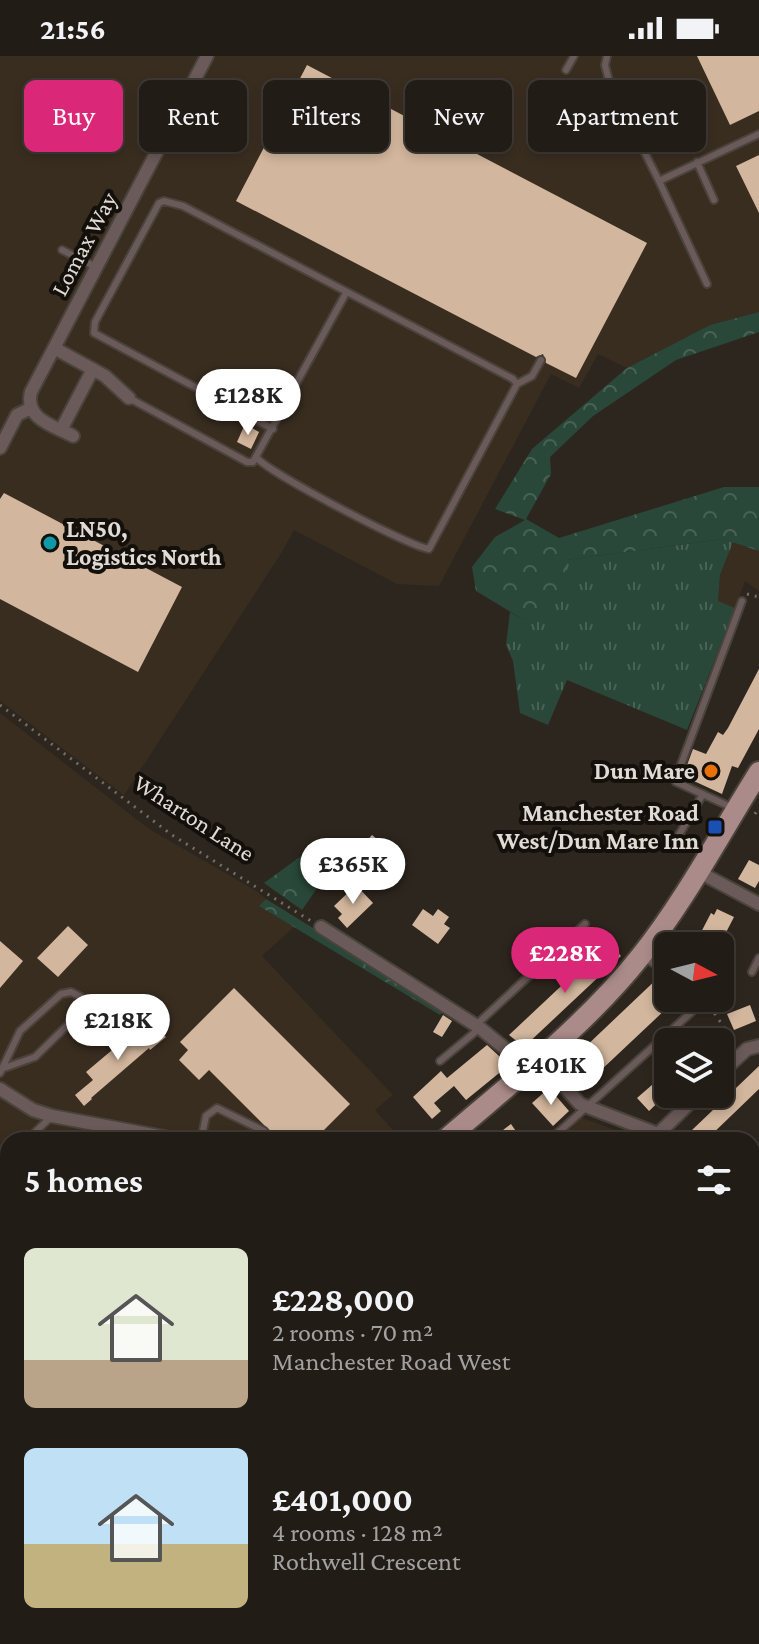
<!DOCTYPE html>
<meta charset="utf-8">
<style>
:root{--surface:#221c16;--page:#2a251f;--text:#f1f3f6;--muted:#a2a1a1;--line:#3f3a35;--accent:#db2777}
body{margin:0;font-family:"Crimson Pro",serif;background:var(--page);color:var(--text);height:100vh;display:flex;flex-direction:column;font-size:30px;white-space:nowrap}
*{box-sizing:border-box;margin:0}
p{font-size:26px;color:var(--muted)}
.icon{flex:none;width:44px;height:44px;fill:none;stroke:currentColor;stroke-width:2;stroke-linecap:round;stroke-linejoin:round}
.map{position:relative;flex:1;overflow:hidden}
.details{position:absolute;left:0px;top:1076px;width:760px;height:512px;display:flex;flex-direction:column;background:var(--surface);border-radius:24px 24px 0 0;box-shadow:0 4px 12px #0003,0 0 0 2px var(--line)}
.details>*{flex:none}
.guide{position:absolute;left:24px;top:24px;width:712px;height:72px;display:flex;gap:16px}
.needle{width:52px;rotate:97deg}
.buttons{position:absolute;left:654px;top:876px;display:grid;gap:16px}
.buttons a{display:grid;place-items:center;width:80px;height:80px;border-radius:12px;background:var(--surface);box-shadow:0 4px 12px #0003,0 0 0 2px var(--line);font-size:40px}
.price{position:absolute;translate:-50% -68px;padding:0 18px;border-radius:28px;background:#fff;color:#222;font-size:26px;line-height:52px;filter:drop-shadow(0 2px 4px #0008)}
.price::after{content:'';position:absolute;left:50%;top:48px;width:24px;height:18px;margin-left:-12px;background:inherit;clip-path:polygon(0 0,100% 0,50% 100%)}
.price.selected{background:var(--accent);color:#fff}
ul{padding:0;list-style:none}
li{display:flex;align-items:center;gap:24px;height:200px;padding:0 24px}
li span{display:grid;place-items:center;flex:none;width:224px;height:160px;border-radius:12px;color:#555}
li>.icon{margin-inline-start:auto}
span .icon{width:96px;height:96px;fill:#fffc;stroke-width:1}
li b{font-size:34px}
h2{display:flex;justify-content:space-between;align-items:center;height:96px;padding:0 24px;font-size:34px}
.chip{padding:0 28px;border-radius:12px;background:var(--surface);box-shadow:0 4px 12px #0003,0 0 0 2px var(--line);font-size:28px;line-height:72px}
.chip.selected{background:var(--accent);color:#fff}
.status{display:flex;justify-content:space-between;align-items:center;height:56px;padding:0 40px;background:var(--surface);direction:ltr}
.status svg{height:22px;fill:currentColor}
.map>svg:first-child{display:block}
.built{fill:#392d20}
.grass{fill:url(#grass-tufts)}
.forest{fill:url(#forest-crowns)}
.park{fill:#294839}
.building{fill:#d2b69d}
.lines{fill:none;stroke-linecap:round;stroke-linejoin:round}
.lane-casing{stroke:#4a433b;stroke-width:10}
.street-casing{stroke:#4a433b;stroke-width:16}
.primary-casing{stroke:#4a433b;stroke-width:24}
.path{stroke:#746e67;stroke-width:3;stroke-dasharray:2 6;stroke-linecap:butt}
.lane{stroke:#6a5a59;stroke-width:6}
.street{stroke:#6a5a59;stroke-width:12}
.primary{stroke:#ab8b89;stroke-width:20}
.culture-dot{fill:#0f9aa8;stroke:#13100c;stroke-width:3}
.food-dot{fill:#e8710a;stroke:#13100c;stroke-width:3}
.transit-dot{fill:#1a4fb4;stroke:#13100c;stroke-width:3}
.labels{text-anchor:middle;stroke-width:8;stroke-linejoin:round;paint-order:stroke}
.street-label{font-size:24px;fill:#e0dbd5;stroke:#13100c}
.poi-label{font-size:24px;font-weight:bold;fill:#e0dbd5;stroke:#13100c;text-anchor:end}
</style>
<div class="status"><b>21:56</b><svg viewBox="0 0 49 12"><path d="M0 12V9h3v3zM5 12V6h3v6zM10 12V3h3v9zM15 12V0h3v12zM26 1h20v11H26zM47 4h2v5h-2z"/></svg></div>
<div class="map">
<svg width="759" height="1588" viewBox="0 0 759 1588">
<defs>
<pattern id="grass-tufts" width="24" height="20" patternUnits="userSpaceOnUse" patternTransform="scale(2)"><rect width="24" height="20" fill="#294839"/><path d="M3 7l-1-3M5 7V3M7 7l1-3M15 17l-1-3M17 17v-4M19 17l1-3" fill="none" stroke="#486255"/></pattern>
<pattern id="forest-crowns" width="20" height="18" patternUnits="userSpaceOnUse" patternTransform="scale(2)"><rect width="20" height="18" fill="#294839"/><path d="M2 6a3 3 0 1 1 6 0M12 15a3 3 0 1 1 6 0" fill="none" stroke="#486255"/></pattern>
</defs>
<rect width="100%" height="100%" fill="#2d261e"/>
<path class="built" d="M0 0H759V256L710 269 627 312 598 298 579 332 551 318 439 530 397 528 294 474 282 496 124 739 0 645Z
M733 486 759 495V535L745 525 735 552 718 546 720 519Z
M0 657 149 773 258 836 266 843 259 850 294 871 262 900 393 1039 375 1054 402 1084H8V1500L0 1494Z
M582 1062 643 1084H558Z
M752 1122 759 1125V1311L752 1307Z"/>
<path class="grass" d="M723 483 733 486 720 519 718 545 735 552 687 674 567 624 548 669 520 657 513 605 506 589 510 556 524 564 566 504Z
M759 1459V1540L752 1537V1490Z
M440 1580H492L517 1588H436Z"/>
<path class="forest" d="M759 256V276L676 304 593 360 550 401 551 418 526 463 559 482 724 431H759V495L723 483 566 504V534L524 564 476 535 472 511 495 481 525 464 495 453 532 393 627 312 710 269Z
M315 790 344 793 302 854 264 827Z
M266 843 379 913 442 956 440 959 259 850Z"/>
<path class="park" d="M164 1580H440L436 1588H159Z"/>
<path class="building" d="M697 0H759V55L730 69Z
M307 9 647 187 576 322 546 307 543 298 536 301 236 145Z
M759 99V157L736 110Z
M245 368 259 376 251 393 237 386Z
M4 437 182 531 138 616 0 543V443Z
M759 613V673L738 712 732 710 722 738 683 720 693 693 706 698 718 676 723 679 728 672Z
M372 779 390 794 381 804 363 789Z
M749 804 759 809V825L755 832 738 823Z
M356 829 373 847 347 872 338 862 342 858 334 850Z
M423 853 433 860 438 853 449 861 444 868 450 872 438 888 412 869Z
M717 853 734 861 719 890H704L696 886 711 857 714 859Z
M68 870 88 889 58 921 37 902Z
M0 885 23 905 0 932Z
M608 886 621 900 607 913 524 991 509 979Z
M661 919 668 922V942H686L671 957 667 952 581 1033 562 1013Z
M234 932 350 1048 314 1084H279L209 1014 199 1024 179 1004 188 994 180 986Z
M750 949 756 965 734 974 727 958Z
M443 959 452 965 442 981 433 976Z
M156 971 166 981 150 994 149 992 91 1042 92 1043 84 1050 75 1039 93 1024 86 1016 137 973 144 981Z
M711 973 724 986H698Z
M487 989 509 1009 466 1044 454 1030 434 1047 441 1055 432 1063 413 1041 441 1015 447 1022Z
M759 1010V1033L706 1084H700L691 1075Z
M668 1015V1037L649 1055 637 1042Z
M549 1032 569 1055 553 1070 532 1047Z
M511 1068 522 1084H489L503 1074Z"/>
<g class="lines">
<g class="lane-casing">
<path id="lane" d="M607 0 605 9 609 25 659 125 759 78
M566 14 574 0
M628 63 643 56
M697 106 714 144
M659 125 707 228
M62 194 96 211
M129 342 247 406H253L346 237
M273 373 94 277 95 266 159 147 164 145 183 150 513 323 517 328
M257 402C271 418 408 490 429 493L517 328 532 320 541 304
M733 752 676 726V722L742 545
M673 789 703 738
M644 902 668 915
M752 916 759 902
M476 969 585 868
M440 1005 480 972
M0 1017 20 975 61 938 71 936 81 941 82 955 35 1001 4 1012
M27 1084 52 1060
M201 1084 206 1060 217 1052 264 1075 272 1084
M368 1084 373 1080 377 1084
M550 1084 707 942
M0 1110 8 1102
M0 1139 8 1136
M752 1312 759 1316
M0 1487 8 1492
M149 1588 154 1580"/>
</g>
<g class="street-casing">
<path id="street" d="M54 292 105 320 129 342
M61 374 93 313
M73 380C54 370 24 363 31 336L207 0
M0 392 17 359 31 352
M699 816 759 848
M321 871 480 972 529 1012
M539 1003 580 1048 658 1078 699 1038
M720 1018 747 993 759 990
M0 1033 33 1054 52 1060 180 1084
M752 1407 759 1409
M0 1567 8 1573
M19 1580 31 1588
M547 1588 550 1580
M670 1588 673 1580"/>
</g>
<g class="primary-casing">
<path id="primary" d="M445 1084C512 1026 585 970 640 901 686 843 720 778 759 716
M52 1588 58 1580"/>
</g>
<path class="path" d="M747 538 759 541
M0 649 172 779 311 865
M755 758 759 751
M710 951 735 987
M752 1360 759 1353
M752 1474 759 1445
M607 1588 609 1580"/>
<use href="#lane" class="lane"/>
<use href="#street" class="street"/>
<use href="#primary" class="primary"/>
</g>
<circle class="culture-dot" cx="50" cy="487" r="8"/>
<circle class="food-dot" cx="711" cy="715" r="8"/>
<rect class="transit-dot" x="707" y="763" width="16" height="16" rx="4"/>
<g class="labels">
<g class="street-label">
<text transform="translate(84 188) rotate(-62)" y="8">Lomax Way</text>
<text transform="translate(194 762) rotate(33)" y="8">Wharton Lane</text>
</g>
<g class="poi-label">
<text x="66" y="481" text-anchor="start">LN50,<tspan x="66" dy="28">Logistics North</tspan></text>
<text x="695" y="723">Dun Mare</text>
<text x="699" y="765">Manchester Road<tspan x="699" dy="28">West/Dun Mare Inn</tspan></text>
</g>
</g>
</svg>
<div class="buttons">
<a><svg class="needle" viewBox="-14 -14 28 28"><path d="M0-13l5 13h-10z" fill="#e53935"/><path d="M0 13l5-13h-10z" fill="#a2a1a1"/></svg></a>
<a><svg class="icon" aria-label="layers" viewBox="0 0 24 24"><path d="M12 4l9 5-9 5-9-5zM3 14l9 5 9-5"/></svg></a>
</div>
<b class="price" style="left:248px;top:381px">£128K</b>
<b class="price" style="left:353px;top:850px">£365K</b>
<b class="price selected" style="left:565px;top:939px">£228K</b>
<b class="price" style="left:118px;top:1006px">£218K</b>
<b class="price" style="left:551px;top:1051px">£401K</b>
<div class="guide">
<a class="chip selected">Buy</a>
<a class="chip">Rent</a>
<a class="chip">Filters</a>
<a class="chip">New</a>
<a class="chip">Apartment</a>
</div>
<section class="details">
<h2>5 homes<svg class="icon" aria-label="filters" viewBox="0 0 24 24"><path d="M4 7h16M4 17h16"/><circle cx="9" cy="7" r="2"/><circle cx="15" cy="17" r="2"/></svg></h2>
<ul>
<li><span style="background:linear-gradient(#dfe7d0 70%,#b9a48a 0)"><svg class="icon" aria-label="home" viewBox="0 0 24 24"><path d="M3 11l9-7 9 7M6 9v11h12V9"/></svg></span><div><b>£228,000</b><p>2 rooms · 70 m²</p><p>Manchester Road West</p></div></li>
<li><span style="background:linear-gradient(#bfe0f5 60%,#c2b280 0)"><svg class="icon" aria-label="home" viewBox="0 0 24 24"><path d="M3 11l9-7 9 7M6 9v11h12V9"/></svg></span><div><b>£401,000</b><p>4 rooms · 128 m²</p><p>Rothwell Crescent</p></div></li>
</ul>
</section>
</div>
